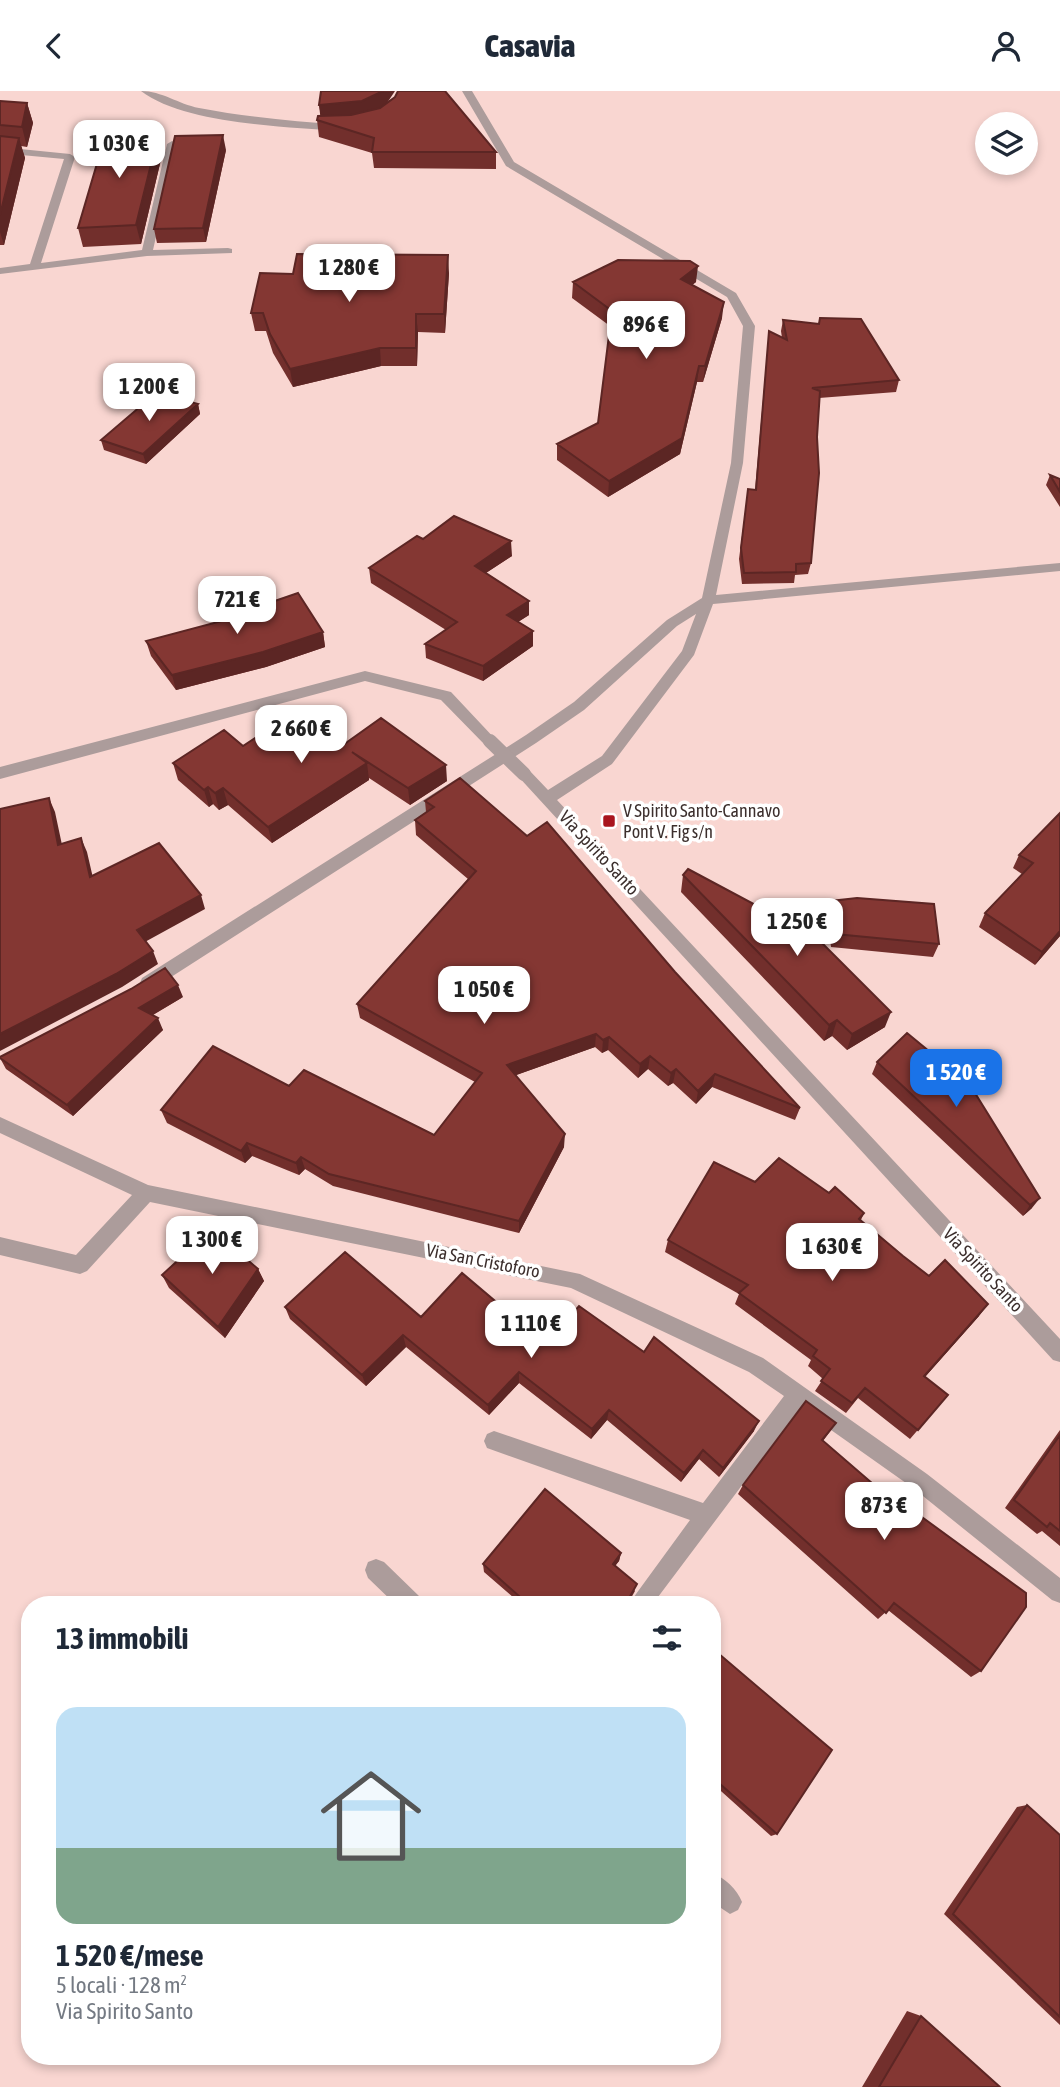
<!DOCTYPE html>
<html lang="it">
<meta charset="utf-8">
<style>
:root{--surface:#fff;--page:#f2f2f3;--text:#1f2937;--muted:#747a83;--line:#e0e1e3;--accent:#1a73e8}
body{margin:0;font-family:"Asap Condensed",sans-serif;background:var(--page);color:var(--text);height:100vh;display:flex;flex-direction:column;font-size:26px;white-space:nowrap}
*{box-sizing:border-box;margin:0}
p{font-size:23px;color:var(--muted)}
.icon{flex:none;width:38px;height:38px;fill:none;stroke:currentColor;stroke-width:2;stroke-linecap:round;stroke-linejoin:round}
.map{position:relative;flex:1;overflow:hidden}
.details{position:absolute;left:21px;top:1505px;width:700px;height:469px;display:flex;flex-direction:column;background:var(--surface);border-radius:28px;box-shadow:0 4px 10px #0003}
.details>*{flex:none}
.controls{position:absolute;left:975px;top:21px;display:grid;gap:14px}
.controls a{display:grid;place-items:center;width:63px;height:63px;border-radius:50%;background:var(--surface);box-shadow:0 4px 10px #0003;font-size:35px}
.price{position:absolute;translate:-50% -60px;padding:0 16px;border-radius:14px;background:#fff;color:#222;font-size:23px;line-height:46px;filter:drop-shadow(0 2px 4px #0008)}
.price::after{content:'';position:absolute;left:50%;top:42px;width:21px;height:16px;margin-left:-10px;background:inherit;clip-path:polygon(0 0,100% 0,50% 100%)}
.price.selected{background:var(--accent);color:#fff}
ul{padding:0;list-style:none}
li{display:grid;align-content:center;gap:14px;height:371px;padding:0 35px}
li+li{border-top:2px solid var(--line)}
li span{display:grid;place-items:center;height:217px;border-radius:21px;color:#555}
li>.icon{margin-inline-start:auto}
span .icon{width:126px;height:126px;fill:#fffc;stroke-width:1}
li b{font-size:30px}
h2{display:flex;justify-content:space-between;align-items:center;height:84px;padding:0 35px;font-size:30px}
header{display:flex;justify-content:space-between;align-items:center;height:91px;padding:0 35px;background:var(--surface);font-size:32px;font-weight:800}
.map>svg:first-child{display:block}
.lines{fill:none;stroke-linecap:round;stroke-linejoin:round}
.minor{fill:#ac9c9b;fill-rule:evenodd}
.minor-bridge{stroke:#ac9c9b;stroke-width:14}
.wall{fill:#722f2c}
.shaded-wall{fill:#5c2624}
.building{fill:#843733;stroke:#5c2624;stroke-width:2}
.poi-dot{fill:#a9151e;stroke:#fff;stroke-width:2.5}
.labels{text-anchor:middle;stroke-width:7;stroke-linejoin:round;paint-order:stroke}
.poi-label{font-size:18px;fill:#3c2f2d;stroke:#fff;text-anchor:start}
.street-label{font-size:18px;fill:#3c2f2d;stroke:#fff}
</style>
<header><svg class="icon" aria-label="back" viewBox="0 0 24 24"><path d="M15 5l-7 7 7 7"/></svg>Casavia<svg class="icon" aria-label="person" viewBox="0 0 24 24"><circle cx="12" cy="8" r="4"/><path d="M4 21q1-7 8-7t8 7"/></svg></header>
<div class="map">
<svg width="1060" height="1996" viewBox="0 0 1060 1996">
<rect width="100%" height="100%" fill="#f9d6d1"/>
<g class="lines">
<path class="minor" d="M141 0C162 0 178 13 199 17 246 26 293 30 341 34L346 37 341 40C287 36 184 33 141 0Z
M462 0H472L514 71 736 202 755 235 743 372 716 504 1060 472V480L713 513 694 564 612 673 557 709 1060 1248V1271L1053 1269 516 683 519 679H529L548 699 602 665 682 560 696 523 677 535 584 619 536 652 154 897H142L140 892 142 887 526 644 574 611 667 529 702 507 731 372 743 235 727 206 506 75Z
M172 50 177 53 153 159 228 157 232 158V162L147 165 0 183V177L30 173 64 68 0 62V56L70 63 75 66 41 172 142 159 167 53Z
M365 580 451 601 497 650 490 655 485 654 441 609 365 590 0 688V676Z
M0 1026 148 1094 580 1183 763 1267 927 1383 1060 1487V1512L1052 1509 913 1397 800 1317 652 1514H628L690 1429 487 1357 484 1350 487 1343 494 1340 703 1412 784 1305 749 1281 571 1197 150 1111 87 1180 80 1183 0 1164V1146L76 1164 132 1104 0 1042Z
M376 1468 384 1471 420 1506 423 1514H396L368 1487 365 1479 368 1471Z
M712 1782C725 1787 737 1798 742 1811L738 1819 730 1823 712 1811Z"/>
<path class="minor-bridge" d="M490 650 524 683"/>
</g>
<path class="wall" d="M0 10 27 12 33 32 27 56 21 55 25 67 4 154H0Z
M387 12 496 61V78L374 77 372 62 319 46 317 29 321 25 319 14Z
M159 41 163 60 141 153 83 156 78 137Z
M226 59 206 151 157 152 154 138Z
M449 182 445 242 418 241 417 275H381L293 296 273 262 266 240H255L251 222 293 183Z
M573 191H696L692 194 722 227 703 291H697L680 363 608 406 557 369V353L598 332 610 235 572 207Z
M783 229 899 289 896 301 819 307 811 472 808 483 795 484 794 492 742 493 739 468 748 398 755 399 769 240 782 247 781 240Z
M198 313 200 323 146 373 104 359 101 349Z
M1050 384 1060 388V416L1046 394Z
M423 448 512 465 486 482 529 510V524L518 531 533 540V555L483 590 426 567 425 553 446 539 371 492 369 477Z
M231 525 323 541 325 556 266 576 176 599 151 565 146 550 232 528Z
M274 646 343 654 447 690 410 714 369 687V689L272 752 228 714 219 719 213 713 209 716 178 689 173 672 243 655Z
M425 710 675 881 800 1017 795 1029 712 996 696 1013 673 992 668 995 648 978 638 987 608 959 602 962 595 956 516 984 564 1056 519 1142 333 1095 305 1078 299 1084 252 1065 245 1072 167 1032 161 1019 289 995 434 1044 475 991 360 927 357 913 468 788 416 744 415 729 426 721Z
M1060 722V845L1035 874 979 836 985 822 1022 783 1013 777 1019 764Z
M683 784 885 936 847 959 832 945 824 950 681 801Z
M831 810 939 853 933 866 831 856 827 824Z
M183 906 153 924 163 939 73 1025 6 978 0 967V966Z
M907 942 1032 1117 1023 1125 872 983 877 971Z
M755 1091 829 1102 864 1122 861 1129 903 1165 979 1225 925 1286 948 1304 910 1348 858 1307 846 1322 815 1300 823 1288 808 1275 811 1269 735 1213 739 1203 665 1161 668 1149Z
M258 1178 264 1190 225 1247 169 1197 162 1184Z
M285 1216 421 1226 546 1253 754 1340 719 1386 699 1368 681 1391 607 1329 591 1348 519 1292 489 1324 406 1256 366 1295 290 1228Z
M836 1332 823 1350 900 1417 904 1413 981 1580 971 1586 888 1519 878 1528 738 1403 743 1394Z
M1060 1339V1455L1042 1440 1037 1443 1005 1417Z
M621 1462 619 1470 615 1475 635 1500 630 1509 662 1514H522L484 1481 483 1473Z
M712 1557 777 1743 771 1745 712 1692Z
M1027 1714 1060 1744V1934L944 1823 1017 1716Z
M907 1920 921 1925 1000 1996H862Z"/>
<path class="shaded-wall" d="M383 0H395L383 18 321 31 319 14Z
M27 12 33 32 27 56 22 36Z
M159 41 163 60 141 153 136 134Z
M223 44 226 59 206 151 203 137Z
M19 47 25 67 4 154 0 141V124Z
M448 164 449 182 445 242 444 223Z
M698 175 696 191 679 204 681 188Z
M724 211 722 227 703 291 705 275Z
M416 223 418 241 417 275 416 257Z
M380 257 381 275 293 296 290 278Z
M699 275 697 291 680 363 608 406 609 390Z
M198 313 200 323 146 373 143 363Z
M511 450 512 465 475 489V475Z
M529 510V524L507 538V524Z
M533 540V555L483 590V575Z
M323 541 325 556 266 576 176 599 172 584Z
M367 672 369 689 272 752 268 736Z
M446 674 447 690 410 714 408 697Z
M208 696 213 713 209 716 204 699Z
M223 697 228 714 219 719 215 702Z
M49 707 55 721 65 768 58 754Z
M81 747 87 761 96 800 90 786Z
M201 804 205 818 143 852 137 839Z
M1060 840V845L1035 874 1042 861Z
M153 860 158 873 122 896 0 960V943Z
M178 894 183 906 144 929 139 917Z
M891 921 885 936 847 959 852 943Z
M158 927 163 939 73 1025 67 1014Z
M837 929 832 945 824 950 829 934Z
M596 943 595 956 508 987 507 974Z
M609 946 608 959 602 962 603 949Z
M650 965 648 978 638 987 640 973Z
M676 978 673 992 668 995 671 982Z
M715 983 712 996 696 1013 698 1000Z
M565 1043 564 1056 519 1142V1130Z
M247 1052 252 1065 245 1072 241 1060Z
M301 1066 305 1078 299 1084 296 1072Z
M1040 1107 1032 1117 1023 1125 1030 1114Z
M258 1178 264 1190 225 1247 218 1236Z
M988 1213 979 1225 916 1296 924 1285Z
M403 1244 406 1256 366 1295 362 1284Z
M519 1281V1292L489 1324 488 1314Z
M609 1319 607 1329 591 1348 592 1338Z
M759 1330 754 1340 719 1386 723 1377Z
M703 1359 699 1368 681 1391 684 1382Z
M621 1462 619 1470 611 1480 613 1473Z"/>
<path class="building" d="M321 0H383L362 10 319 14Z
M398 0H445L496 61H372L374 47 317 29 318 25 351 24 380 17 395 6Z
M0 10 27 12 22 36 0 34Z
M159 41 136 134 78 137 106 42Z
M223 44 203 137 154 138 175 45Z
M0 45 19 47 0 124Z
M297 163 448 164 444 223H416V257H380L290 278 270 243 263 222H251L260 182 293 183Z
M618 169 690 170 698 175 681 188 724 211 705 275H699L682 347 609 390 557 353 598 332 612 220 573 191Z
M820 227 861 228 899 289 812 297 820 300 817 346 819 382 811 472 796 473V481L744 482 741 457 748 398 756 399 769 240 787 249 783 229 819 233Z
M156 302 198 313 143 363 101 349Z
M1050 384 1060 388V401Z
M454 425 511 450 475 475 529 510 507 524 533 540 483 575 425 553 457 531 369 477 417 445 423 448Z
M298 502 323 541 263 561 172 584 146 550 233 527 231 525Z
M306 626 343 654 381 627 446 674 408 697 352 661 367 672 268 736 223 697 215 702 208 696 204 699 173 672 224 639 243 655 267 639 274 646Z
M460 687 527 745 547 731 675 881 800 1017 715 983 698 1000 676 978 671 982 650 965 640 973 609 946 603 949 596 943 507 974 565 1043 519 1130 329 1083 301 1066 296 1072 247 1052 241 1060 161 1019 213 955 289 995 304 979 434 1044 482 982 357 913 476 780 415 729 434 716 425 710Z
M49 707 58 754 81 747 90 786 159 752 201 804 137 839 153 860 116 883 0 943V718Z
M1060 722V840L1042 861 985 822 1033 772 1019 764Z
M688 778 761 817 789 819 891 921 852 943 837 929 829 934 683 784Z
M857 807 934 813 939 853 835 843 831 810Z
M165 877 178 894 139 917 158 927 67 1014 0 967V966L131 898Z
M907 942 970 994 1040 1107 1030 1114 877 971Z
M779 1067 829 1102 835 1096 864 1122 859 1128 903 1165 929 1185 945 1169 988 1213 924 1285 948 1304 918 1339 865 1297 852 1312 821 1290 830 1278 813 1265 817 1259 739 1202 748 1194 668 1149 714 1071 755 1091Z
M212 1138 258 1178 218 1236 162 1184Z
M345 1161 421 1226 462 1182 546 1253 579 1215 644 1261 654 1246 759 1330 723 1377 703 1359 684 1382 609 1319 592 1338 519 1281 488 1314 403 1244 362 1284 285 1216Z
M806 1310 836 1332 822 1349 902 1418 904 1413 1026 1502V1516L981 1580 894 1512 886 1522 743 1394Z
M1060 1344V1440L1050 1432 1047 1436 1014 1409Z
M545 1398 621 1462 613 1473 637 1493 628 1509H656L662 1514H529L483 1473Z
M712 1557 832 1659 777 1743 712 1686Z
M1027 1714 1060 1744V1926L953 1823Z
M921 1925 1000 1996H879Z"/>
<rect class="poi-dot" x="602" y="723" width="14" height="14" rx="3.5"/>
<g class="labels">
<g class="poi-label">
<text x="623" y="726">V Spirito Santo-Cannavo<tspan x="623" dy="21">Pont V. Fig s/n</tspan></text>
</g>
<g class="street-label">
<text transform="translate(599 762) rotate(47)" y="6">Via Spirito Santo</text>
<text transform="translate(483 1170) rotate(11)" y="6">Via San Cristoforo</text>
<text transform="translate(983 1179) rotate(47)" y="6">Via Spirito Santo</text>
</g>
</g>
</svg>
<div class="controls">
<a><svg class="icon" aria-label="layers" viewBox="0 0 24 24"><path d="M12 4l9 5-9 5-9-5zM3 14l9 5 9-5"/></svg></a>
</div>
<b class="price" style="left:119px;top:89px">1 030 €</b>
<b class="price" style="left:349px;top:213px">1 280 €</b>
<b class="price" style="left:646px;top:270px">896 €</b>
<b class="price" style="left:149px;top:332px">1 200 €</b>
<b class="price" style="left:237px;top:545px">721 €</b>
<b class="price" style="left:301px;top:674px">2 660 €</b>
<b class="price" style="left:797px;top:867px">1 250 €</b>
<b class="price" style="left:484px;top:935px">1 050 €</b>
<b class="price selected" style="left:956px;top:1018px">1 520 €</b>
<b class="price" style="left:212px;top:1185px">1 300 €</b>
<b class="price" style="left:832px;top:1192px">1 630 €</b>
<b class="price" style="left:531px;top:1269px">1 110 €</b>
<b class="price" style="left:884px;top:1451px">873 €</b>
<section class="details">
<h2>13 immobili<svg class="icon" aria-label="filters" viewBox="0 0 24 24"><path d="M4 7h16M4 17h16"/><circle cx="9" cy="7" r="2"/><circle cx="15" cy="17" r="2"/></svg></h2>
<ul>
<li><span style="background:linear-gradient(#bfe0f5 65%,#7fa58c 0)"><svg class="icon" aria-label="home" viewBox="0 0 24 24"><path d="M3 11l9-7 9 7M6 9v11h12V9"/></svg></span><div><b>1 520 €/mese</b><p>5 locali · 128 m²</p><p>Via Spirito Santo</p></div></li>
</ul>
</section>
</div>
